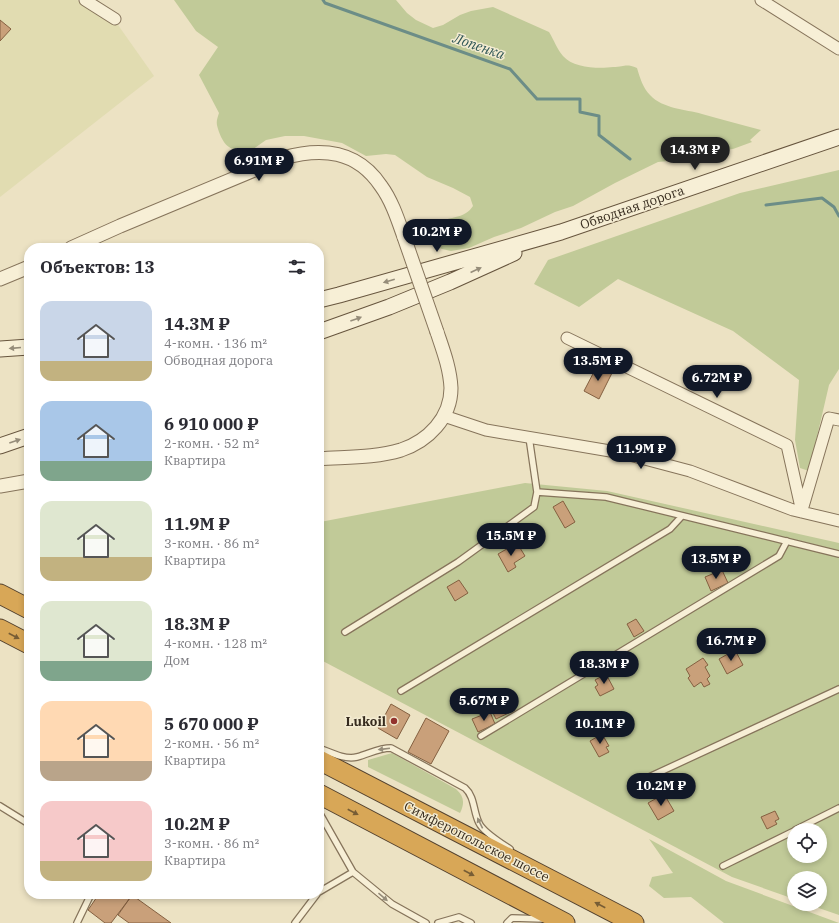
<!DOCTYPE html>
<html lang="ru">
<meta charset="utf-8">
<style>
:root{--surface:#fff;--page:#f2f2f3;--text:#2b2b33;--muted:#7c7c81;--accent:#111827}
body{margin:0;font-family:"IBM Plex Serif",serif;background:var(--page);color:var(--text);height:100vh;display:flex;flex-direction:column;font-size:15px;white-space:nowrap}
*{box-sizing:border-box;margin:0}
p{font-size:13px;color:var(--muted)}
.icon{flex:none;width:22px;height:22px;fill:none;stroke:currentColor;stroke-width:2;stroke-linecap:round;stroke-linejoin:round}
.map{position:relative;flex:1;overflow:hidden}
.panel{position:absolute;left:24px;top:243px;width:300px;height:656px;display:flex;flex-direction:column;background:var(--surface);border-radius:16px;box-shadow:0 2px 6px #0003}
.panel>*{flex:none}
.buttons{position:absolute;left:787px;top:823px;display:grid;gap:8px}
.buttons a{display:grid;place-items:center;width:40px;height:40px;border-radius:50%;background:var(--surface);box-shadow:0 2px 6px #0003;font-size:20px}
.price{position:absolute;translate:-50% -34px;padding:0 9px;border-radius:14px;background:var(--accent);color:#fff;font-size:13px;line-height:26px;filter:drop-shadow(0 1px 2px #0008)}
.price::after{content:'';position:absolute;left:50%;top:24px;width:12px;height:9px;margin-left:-6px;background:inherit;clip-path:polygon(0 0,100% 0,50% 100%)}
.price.current{background:#222;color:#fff}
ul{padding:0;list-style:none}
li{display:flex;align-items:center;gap:12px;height:100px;padding:0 16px}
li span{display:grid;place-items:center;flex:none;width:112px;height:80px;border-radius:12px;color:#555}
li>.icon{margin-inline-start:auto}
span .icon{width:48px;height:48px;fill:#fffc;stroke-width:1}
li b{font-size:17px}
h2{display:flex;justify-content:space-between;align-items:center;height:48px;padding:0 16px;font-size:17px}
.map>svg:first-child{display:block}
.farmland{fill:#e1dcb1}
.green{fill:#c1ca98;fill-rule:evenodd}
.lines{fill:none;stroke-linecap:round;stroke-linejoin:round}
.stream{stroke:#6c8d87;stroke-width:3}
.building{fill:#c9a07a;stroke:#846041}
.service-casing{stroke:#86745b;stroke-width:8}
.minor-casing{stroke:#86745b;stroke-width:13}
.tertiary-casing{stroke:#86745b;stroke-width:15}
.secondary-casing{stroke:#67553e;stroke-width:17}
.motorway-casing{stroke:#54422f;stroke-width:21}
.service{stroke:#f7efd6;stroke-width:5.5}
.minor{stroke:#f7efd6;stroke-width:11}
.tertiary{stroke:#f7efd6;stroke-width:13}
.secondary{stroke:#f7efd6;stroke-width:15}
.motorway{stroke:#d8a757;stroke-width:19}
.tertiary-bridge-casing{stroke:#86745b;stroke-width:15;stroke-linecap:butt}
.tertiary-bridge{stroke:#f7efd6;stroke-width:13}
.oneway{fill:#968d7a}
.oneway2{fill:#775d35}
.poi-dot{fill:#92322d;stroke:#f4ecd2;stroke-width:1.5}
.labels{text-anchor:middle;stroke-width:3;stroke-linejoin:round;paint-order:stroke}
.street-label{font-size:13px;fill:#362b1e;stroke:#f4ecd2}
.poi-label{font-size:13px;font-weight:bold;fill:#362b1e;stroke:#f4ecd2;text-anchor:end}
.water-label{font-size:14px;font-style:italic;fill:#2e5555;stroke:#f4ecd2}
</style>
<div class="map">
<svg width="839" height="923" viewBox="0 0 839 923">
<rect width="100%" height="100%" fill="#ece2c3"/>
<path class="farmland" d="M0 0H77L118 25 154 76 0 197Z"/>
<path class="green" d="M174 0H396L407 13 416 20 433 28 443 25 460 15 471 11 493 7 549 32C554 40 557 49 563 56 573 68 599 69 613 67 625 67 625 63 637 68 640 78 643 88 650 95 663 109 685 109 702 114 721 119 741 125 761 130L750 140 752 142 733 149 695 153 668 161 658 162 615 183 573 206 555 212 521 228 494 237 469 248 451 251 442 249 434 245C428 213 450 223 466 213 469 211 471 209 473 206L470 197 453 188 427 177 395 155 386 154 366 156 342 143 304 136H285L266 140 252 150C233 151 226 150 219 132 216 123 216 122 219 113L199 75 218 47 196 31Z
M839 170V369L829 385 809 471 800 468 795 440 799 380 733 331 618 279 579 307 534 284 548 260 740 193Z
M525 483 607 491 839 543V915L807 904H820V878H794V899L732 877 319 659 320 522ZM794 830H820V856H794Z
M392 753 456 789C464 796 465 803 460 813L368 767V760Z
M649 839 726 881 839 923H724L691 897 664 898 649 886 652 877 673 873Z"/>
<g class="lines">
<path class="stream" d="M323 0 325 3 510 69 537 99H580V112L599 116V135L630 159
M766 205 822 198 834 207 839 216"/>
</g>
<path class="building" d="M0 20 11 29 0 41Z
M597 366 612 373 599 399 584 391Z
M563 501 575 522 565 528 553 507Z
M517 543 525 556 514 563 516 567 508 572 498 554Z
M722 570 728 583 711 591 705 577Z
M459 580 468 593 455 601 447 587Z
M636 619 644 631 634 637 627 624Z
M735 650 743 665 727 674 719 659Z
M703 658 708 665 705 667 710 676 707 679 710 684 704 687 701 682 694 687 688 678 690 676 686 669Z
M606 674 614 689 600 696 595 687 598 685 595 680Z
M507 695 515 710 496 719 489 705Z
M391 704 410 715 397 739 378 728Z
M490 712 495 724 478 732 472 719Z
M426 718 449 731 431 764 408 752Z
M602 734 609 746 606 747 609 752 599 757 590 741Z
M664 794 674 811 658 820 648 803Z
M775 811 779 819 775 821 777 824 767 829 761 817Z
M99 894H133L111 923H105L88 910Z
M132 895 171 923H129L118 915Z"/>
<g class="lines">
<g class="service-casing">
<path id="service" d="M537 492 606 497 839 554
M345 632 458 562 534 507 537 492 529 437
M401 691 670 529 682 516
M481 736 779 556 787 541
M319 748C330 752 344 760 357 757 369 754 378 748 391 748L465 788C475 797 473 811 479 823 483 832 501 843 510 849
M634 784 839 689
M0 806 29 824
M319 812 353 872 392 904 426 923
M795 830 839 808
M723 866 794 831
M319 892 353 872
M77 923 91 894
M295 923 317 894
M438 923 459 917 471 923
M507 923 512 918 544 919"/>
</g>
<g class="minor-casing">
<path id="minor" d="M85 0 115 19
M761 0 839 49
M567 338 787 445 802 512
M444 416 486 430 622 453 690 471 793 510 839 521
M802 510 829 418 839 420"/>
</g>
<g class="tertiary-casing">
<path id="tertiary" d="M71 248 120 226 283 158C322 147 357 150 381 186 392 201 398 220 404 237
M0 279 29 267
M319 459C346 457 375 458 401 450 428 441 451 418 451 388 450 368 443 350 437 332
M0 486 29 481"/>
</g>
<g class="secondary-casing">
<path id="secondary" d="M319 300 339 295 561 232 839 137
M319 332 389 307 450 282 514 253
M0 349 29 347
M0 446 29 436"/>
</g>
<g class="motorway-casing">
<path id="motorway" d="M0 594 29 609
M0 629 29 644
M319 760 634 923
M319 794 565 923"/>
</g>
<use href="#service" class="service"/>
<use href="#minor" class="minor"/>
<use href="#tertiary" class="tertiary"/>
<use href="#secondary" class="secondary"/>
<use href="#motorway" class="motorway"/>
<g class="tertiary-bridge-casing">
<path id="tertiary-bridge" d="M404 237 437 332"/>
</g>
<use href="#tertiary-bridge" class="tertiary-bridge"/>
</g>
<defs><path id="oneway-solid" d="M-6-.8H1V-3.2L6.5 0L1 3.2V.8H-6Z"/></defs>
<g class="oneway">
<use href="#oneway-solid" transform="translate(476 270) rotate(-25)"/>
<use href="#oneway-solid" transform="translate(389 281) rotate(164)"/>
<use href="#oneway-solid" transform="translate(356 319) rotate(-20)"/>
<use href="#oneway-solid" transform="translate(15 348) rotate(175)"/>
<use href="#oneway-solid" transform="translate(15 441) rotate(-19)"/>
<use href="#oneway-solid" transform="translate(384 749) rotate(173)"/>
<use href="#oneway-solid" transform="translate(480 823) rotate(-116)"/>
<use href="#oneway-solid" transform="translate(383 897) rotate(41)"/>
</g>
<g class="oneway2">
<use href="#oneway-solid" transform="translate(14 636) rotate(28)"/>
<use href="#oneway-solid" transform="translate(353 812) rotate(28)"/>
<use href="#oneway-solid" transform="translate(469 873) rotate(28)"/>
<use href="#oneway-solid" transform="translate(600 905) rotate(-152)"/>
</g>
<circle class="poi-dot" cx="394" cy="721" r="4"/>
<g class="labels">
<g class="street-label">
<text transform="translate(632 207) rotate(-19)" y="5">Обводная дорога</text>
<text transform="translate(477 841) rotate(27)" y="5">Симферопольское шоссе</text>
</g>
<g class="poi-label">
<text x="386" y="726">Lukoil</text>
</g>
<g class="water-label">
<text transform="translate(479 46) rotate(19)" y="5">Лопенка</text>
</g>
</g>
</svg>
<div class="buttons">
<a><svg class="icon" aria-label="locate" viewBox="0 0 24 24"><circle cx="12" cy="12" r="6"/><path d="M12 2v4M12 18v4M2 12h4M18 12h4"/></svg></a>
<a><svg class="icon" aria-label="layers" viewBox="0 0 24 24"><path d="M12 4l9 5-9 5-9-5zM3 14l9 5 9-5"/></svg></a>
</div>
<b class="price current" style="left:695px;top:171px">14.3M ₽</b>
<b class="price" style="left:259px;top:182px">6.91M ₽</b>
<b class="price" style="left:437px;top:253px">10.2M ₽</b>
<b class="price" style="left:598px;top:382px">13.5M ₽</b>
<b class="price" style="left:717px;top:399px">6.72M ₽</b>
<b class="price" style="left:641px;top:470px">11.9M ₽</b>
<b class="price" style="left:511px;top:557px">15.5M ₽</b>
<b class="price" style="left:716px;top:580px">13.5M ₽</b>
<b class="price" style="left:731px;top:662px">16.7M ₽</b>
<b class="price" style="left:604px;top:685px">18.3M ₽</b>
<b class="price" style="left:484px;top:722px">5.67M ₽</b>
<b class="price" style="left:600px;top:745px">10.1M ₽</b>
<b class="price" style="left:661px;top:807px">10.2M ₽</b>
<section class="panel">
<h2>Объектов: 13<svg class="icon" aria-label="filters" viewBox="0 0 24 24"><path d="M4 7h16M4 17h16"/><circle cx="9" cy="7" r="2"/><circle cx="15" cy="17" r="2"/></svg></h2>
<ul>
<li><span style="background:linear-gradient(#c9d6e8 75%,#c2b280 0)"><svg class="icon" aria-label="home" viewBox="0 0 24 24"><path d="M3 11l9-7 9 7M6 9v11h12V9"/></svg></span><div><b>14.3M ₽</b><p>4-комн. · 136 m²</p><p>Обводная дорога</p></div></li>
<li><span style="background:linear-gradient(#a9c7e8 75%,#7fa58c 0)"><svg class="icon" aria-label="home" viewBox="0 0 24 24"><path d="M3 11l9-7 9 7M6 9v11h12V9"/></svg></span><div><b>6 910 000 ₽</b><p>2-комн. · 52 m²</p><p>Квартира</p></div></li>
<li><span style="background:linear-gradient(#dfe7d0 70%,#c2b280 0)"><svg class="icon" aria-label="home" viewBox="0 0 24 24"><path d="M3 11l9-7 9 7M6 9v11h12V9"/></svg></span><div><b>11.9M ₽</b><p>3-комн. · 86 m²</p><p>Квартира</p></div></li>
<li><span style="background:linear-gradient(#dfe7d0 75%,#7fa58c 0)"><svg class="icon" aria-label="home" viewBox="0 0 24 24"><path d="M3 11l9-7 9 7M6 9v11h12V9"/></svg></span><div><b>18.3M ₽</b><p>4-комн. · 128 m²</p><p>Дом</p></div></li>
<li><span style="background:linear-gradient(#ffd9b3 75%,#b9a48a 0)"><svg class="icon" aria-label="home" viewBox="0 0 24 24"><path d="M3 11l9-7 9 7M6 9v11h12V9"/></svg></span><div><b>5 670 000 ₽</b><p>2-комн. · 56 m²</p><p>Квартира</p></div></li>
<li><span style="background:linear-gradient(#f6c9c9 75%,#c2b280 0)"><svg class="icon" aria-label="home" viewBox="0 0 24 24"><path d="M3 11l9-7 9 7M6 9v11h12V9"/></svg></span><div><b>10.2M ₽</b><p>3-комн. · 86 m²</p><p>Квартира</p></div></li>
</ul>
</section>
</div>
